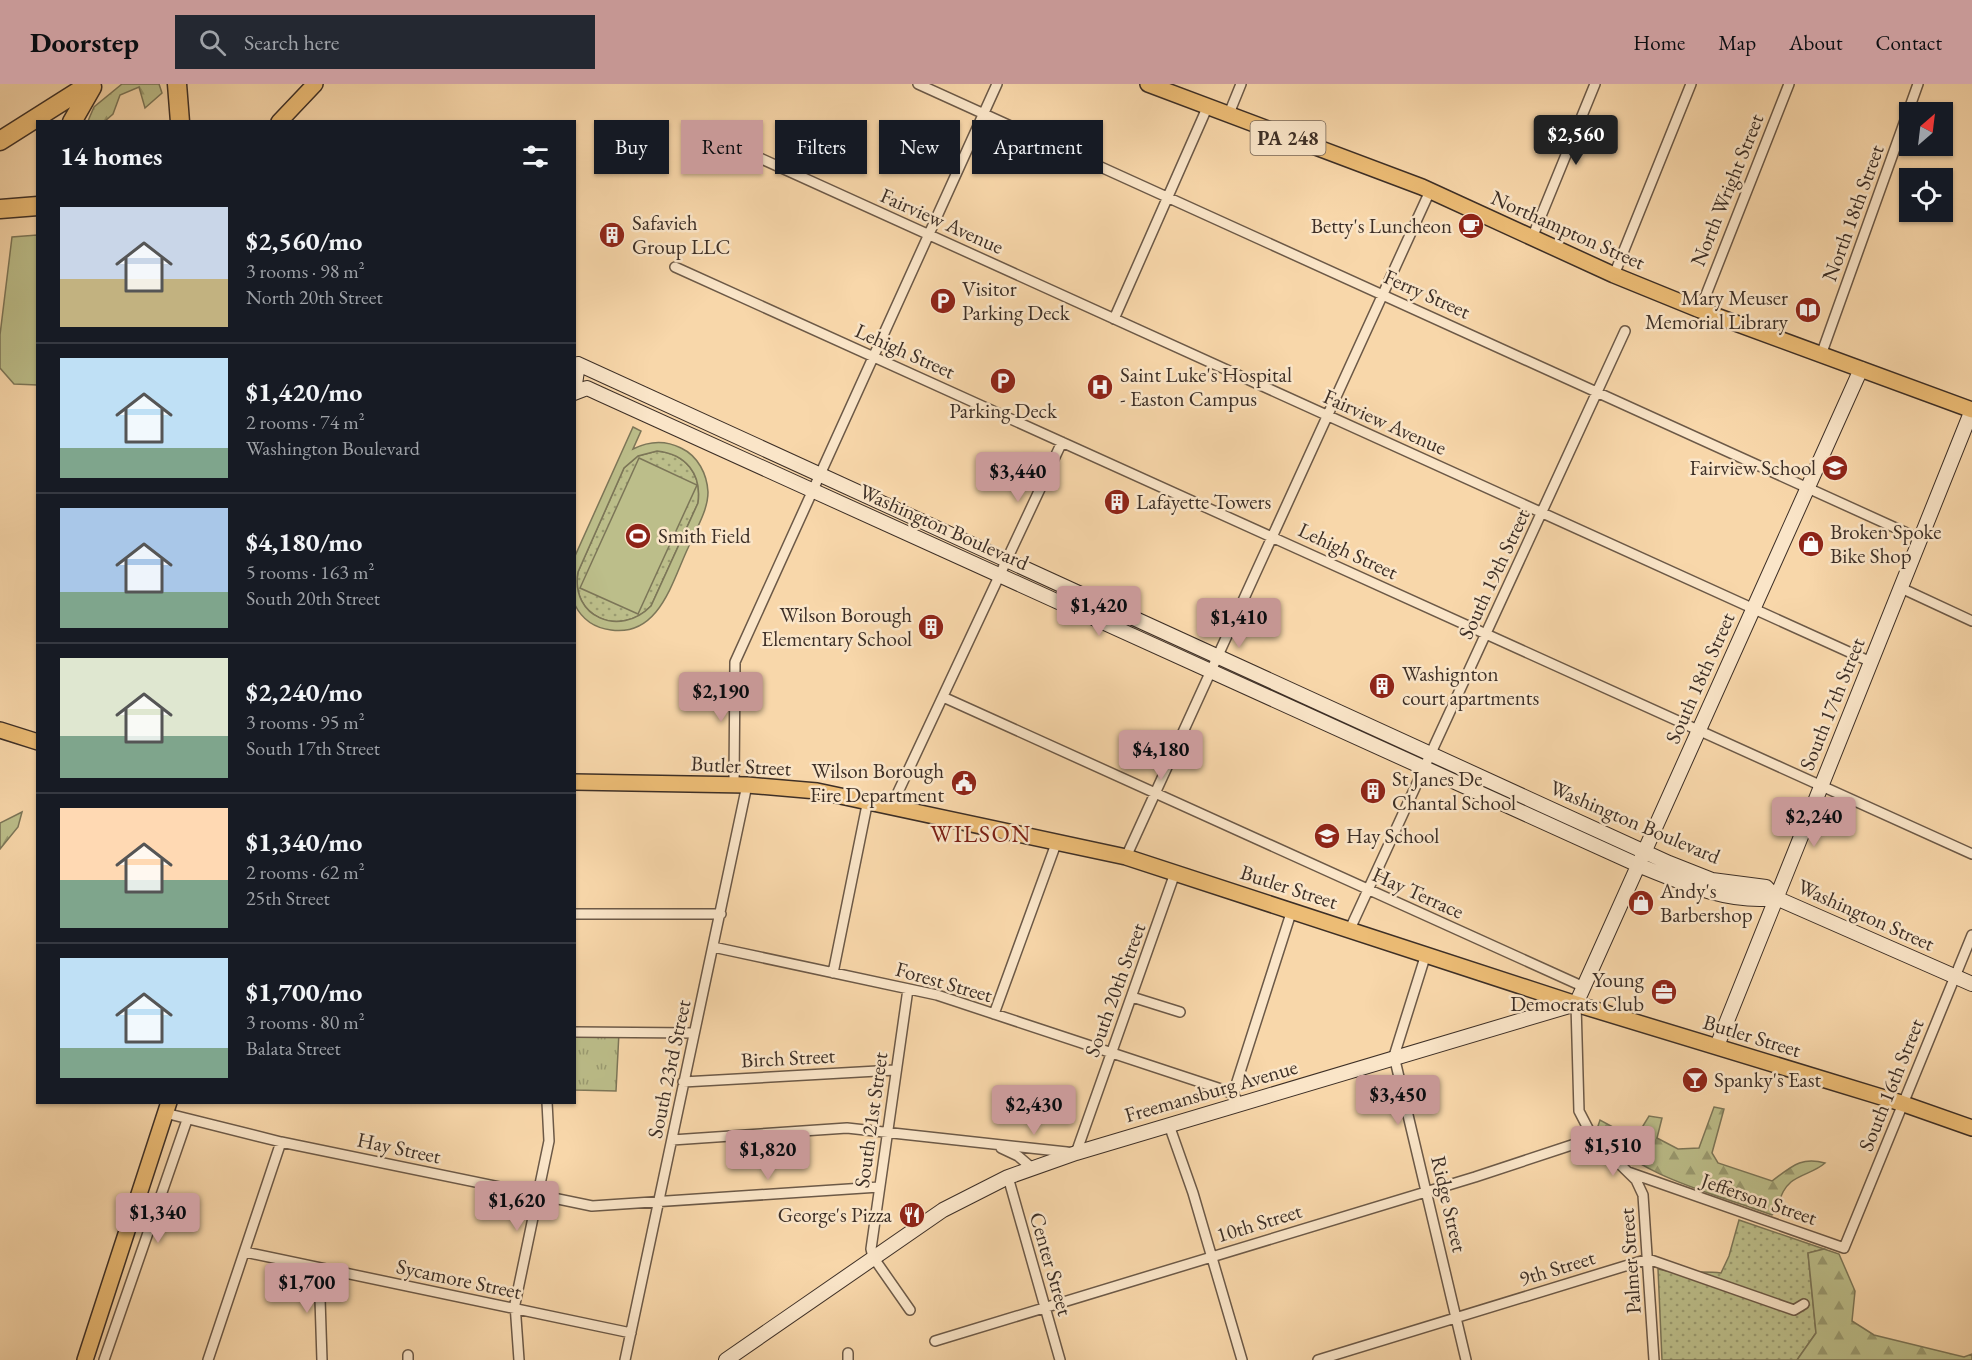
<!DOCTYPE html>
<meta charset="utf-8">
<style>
:root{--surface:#171b24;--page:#242831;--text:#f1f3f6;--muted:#9ea1a6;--line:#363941;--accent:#c59692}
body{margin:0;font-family:"EB Garamond",serif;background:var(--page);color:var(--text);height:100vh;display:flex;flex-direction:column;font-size:22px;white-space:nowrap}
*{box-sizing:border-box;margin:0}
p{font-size:20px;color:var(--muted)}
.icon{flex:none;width:33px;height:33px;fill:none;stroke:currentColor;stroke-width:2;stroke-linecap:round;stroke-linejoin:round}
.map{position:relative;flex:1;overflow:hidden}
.drawer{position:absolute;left:36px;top:36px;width:540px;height:984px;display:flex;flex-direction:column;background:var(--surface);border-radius:0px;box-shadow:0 2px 4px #0004}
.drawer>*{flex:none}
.top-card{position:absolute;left:594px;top:36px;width:570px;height:54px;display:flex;gap:12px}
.needle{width:39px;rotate:28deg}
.fabs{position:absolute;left:1899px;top:18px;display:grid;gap:12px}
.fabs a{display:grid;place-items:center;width:54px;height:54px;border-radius:0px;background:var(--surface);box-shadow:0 2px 4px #0004;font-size:30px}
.price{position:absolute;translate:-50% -51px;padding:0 14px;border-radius:6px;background:var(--accent);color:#111;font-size:20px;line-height:39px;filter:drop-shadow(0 2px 3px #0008)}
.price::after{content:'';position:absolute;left:50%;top:36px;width:18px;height:14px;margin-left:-9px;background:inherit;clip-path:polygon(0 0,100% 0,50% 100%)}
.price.on{background:#222;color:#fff}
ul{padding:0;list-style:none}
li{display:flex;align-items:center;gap:18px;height:150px;padding:0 24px}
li+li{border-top:2px solid var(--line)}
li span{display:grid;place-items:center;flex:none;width:168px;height:120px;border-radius:0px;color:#555}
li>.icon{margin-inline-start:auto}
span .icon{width:72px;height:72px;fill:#fffc;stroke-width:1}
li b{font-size:26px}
h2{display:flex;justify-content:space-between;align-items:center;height:72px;padding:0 24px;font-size:26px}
.chip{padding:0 21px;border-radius:0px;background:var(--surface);box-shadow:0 2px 4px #0004;font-size:21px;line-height:54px}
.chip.on{background:var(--accent);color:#111}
header{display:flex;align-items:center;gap:36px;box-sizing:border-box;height:84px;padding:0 30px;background:var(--accent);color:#111}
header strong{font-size:28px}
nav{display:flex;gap:33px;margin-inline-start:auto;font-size:21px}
.search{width:420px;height:54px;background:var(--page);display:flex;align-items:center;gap:15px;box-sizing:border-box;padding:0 21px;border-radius:0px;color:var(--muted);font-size:22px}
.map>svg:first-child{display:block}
.grass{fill:url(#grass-dots);stroke:#7c7658;stroke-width:1.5}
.forest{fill:url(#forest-firs);stroke:#7c7658;stroke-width:1.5}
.park{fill:url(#park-tufts);stroke:#7c7658;stroke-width:1.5}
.pitch{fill:#bcbe8a;stroke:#7c7658;stroke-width:1.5;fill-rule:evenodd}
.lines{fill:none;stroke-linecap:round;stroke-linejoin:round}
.street-casing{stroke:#6c5947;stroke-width:12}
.secondary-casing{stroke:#3d2f26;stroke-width:16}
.primary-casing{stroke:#3d2f26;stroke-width:18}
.highway-casing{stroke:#3d2f26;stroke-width:21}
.street{stroke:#fae5c8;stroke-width:9}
.secondary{stroke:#fae5c8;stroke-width:14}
.primary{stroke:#ecbc75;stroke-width:15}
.highway{stroke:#ecbc75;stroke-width:18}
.labels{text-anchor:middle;stroke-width:5;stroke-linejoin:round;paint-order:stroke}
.shield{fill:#fae5c8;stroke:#766657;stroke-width:1.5}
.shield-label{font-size:20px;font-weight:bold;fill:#3d2f26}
.street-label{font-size:21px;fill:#3d2f26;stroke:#fae5c8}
.poi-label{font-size:21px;fill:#3d2f26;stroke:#fae5c8;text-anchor:start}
.quarter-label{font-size:24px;letter-spacing:1.5px;fill:#7a1f14;stroke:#fae5c8}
</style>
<header>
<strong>Doorstep</strong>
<div class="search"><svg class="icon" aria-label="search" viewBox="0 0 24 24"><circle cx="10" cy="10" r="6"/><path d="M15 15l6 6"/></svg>Search here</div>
<nav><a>Home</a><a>Map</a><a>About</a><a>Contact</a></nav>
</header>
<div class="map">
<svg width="1972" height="1276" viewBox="0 0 1972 1276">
<defs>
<pattern id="grass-dots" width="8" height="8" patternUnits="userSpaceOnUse" patternTransform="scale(1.5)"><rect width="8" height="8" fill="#bcbe8a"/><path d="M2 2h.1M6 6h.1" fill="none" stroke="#9a9b71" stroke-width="1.8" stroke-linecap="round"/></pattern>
<pattern id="forest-firs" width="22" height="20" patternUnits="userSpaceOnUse" patternTransform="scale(1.5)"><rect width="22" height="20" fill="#bcbe8a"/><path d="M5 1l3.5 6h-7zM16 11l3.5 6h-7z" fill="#9a9b71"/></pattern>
<pattern id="park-tufts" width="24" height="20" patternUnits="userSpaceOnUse" patternTransform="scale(1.5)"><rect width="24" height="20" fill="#bcbe8a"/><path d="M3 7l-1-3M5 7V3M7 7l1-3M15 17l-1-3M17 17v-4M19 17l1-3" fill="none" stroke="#9a9b71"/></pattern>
</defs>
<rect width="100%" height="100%" fill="#f8d7aa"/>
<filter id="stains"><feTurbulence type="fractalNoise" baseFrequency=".00333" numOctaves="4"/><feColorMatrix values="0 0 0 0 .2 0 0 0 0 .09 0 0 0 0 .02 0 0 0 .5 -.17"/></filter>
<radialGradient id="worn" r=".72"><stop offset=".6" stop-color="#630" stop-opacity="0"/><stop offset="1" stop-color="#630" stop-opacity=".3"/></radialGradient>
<path class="grass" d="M657 367C686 370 702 390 698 419L651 522C620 554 570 533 578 488L624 384 638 372Z
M1739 1136 1824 1165 1808 1169 1816 1249 1797 1276H1662L1658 1185C1678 1191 1700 1186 1721 1189L1729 1172Z"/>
<path class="forest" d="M122 0H159L162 9 145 24 139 3 120 11 113 30 105 37H88L94 23Z
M22 728 18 743 0 765V739Z
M1714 1023 1724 1025 1712 1069 1718 1079 1772 1097C1791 1083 1801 1072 1825 1079 1815 1088 1801 1090 1791 1098 1778 1109 1781 1122 1772 1131 1713 1109 1638 1093 1597 1045L1600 1036 1635 1055 1649 1032 1662 1034 1657 1054 1678 1065 1699 1064Z
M1824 1165 1839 1170 1855 1207 1852 1237 1874 1251 1964 1273 1972 1270V1276H1797L1816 1249 1808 1169Z"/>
<path class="park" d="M575 948H619L616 1007 575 1006Z"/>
<path class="pitch" d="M37 151V301L14 300 0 284V251L12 153Z
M633 343 641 347 633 365C649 357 665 356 681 364 698 372 707 390 708 408 708 427 695 447 688 464 672 498 659 553 611 546 595 544 582 535 575 521V472ZM657 367C686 370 702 390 698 419L651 522C620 554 570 533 578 488L624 384 638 372Z
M639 374 697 401 638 530 580 504Z"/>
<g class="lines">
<g class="street-casing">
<path id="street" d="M918 0 1920 455
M1228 32 1241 0
M720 56 1871 578
M1532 154 1595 0
M675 183 1972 770
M1614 191 1691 0
M1700 226 1789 0
M1114 235 1207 24
M1821 271 1918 0
M1901 504 1972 537
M943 613 1584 903
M734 701 735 578 997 0
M892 721 1062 358
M1126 773 1430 107
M574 830H721
M1350 845 1625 247
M713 863 937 911 1221 1005 1233 1010 1239 1019
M1426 870 1394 972 1466 1276
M833 889 868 716
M908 905 871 1165 873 1173 910 1226
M1132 913 1180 928
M1576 920 1579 1027 1593 1054 1636 1096 1643 1111 1654 1276
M994 930 1057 757
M574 948 694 949
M683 998 895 986
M1233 1010 1292 826
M165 1029 281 1058 592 1122 879 1103
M1169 1041 1193 1109 1242 1276
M672 1056 847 1044 1076 1069 1175 789
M1001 1064 1018 1072 1032 1084
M1628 1088 1844 1164 1972 851
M1008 1093 1060 1276
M245 1168 631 1249
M319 1184 322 1276
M935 1257 1475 1093 1593 1054
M848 1269V1276
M408 1271V1276
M104 1276 187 1036
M208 1276 281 1058
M519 1276 515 1220 549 1057 547 1018
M625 1276 747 701
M1318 1276 1648 1175 1794 1226 1804 1220"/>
</g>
<g class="secondary-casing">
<path id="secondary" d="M574 307 578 280 1669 779 1712 796 1766 803 1776 814 1972 900
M574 309 587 304 600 310 1638 781C1682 799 1729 820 1776 814
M1717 962 1972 326
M726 1276 943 1126 1008 1093 1076 1069 1576 920 1861 285"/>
</g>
<g class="primary-casing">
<path id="primary" d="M1148 0 1422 103 1614 191 1700 226 1972 326
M279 38 315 0
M0 646 38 658
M574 698 747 701 817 707 1126 773 1576 920 1901 1019 1972 1044
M85 1276 169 1018"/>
</g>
<g class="highway-casing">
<path id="highway" d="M177 0 180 38
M72 38 92 3
M0 57 90 0
M0 125 38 122"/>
</g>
<use href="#street" class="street"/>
<use href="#secondary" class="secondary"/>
<use href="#primary" class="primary"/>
<use href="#highway" class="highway"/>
</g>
<defs>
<g id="cafe-disc" transform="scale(1.35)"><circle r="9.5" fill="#8f2418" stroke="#fae5c8"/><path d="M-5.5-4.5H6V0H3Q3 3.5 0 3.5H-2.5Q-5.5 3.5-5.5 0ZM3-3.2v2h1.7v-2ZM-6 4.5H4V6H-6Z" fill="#fff"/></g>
<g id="building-disc" transform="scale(1.35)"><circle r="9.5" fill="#8f2418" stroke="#fae5c8"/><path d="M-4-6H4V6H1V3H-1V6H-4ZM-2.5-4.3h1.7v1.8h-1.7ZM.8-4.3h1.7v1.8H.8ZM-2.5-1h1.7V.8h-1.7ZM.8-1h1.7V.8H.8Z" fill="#fff"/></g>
<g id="parking-disc" transform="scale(1.35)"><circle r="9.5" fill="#8f2418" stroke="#fae5c8"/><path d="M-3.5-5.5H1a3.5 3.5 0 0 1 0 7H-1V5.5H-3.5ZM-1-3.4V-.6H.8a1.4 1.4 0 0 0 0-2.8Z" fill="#fff"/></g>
<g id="library-disc" transform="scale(1.35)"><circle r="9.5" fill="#8f2418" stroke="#fae5c8"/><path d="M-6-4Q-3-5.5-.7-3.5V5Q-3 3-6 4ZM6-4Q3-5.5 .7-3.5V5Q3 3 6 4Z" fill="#fff"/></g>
<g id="hospital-disc" transform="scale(1.35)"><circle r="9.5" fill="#8f2418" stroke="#fae5c8"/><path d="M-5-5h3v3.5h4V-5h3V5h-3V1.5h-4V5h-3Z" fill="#fff"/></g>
<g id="school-disc" transform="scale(1.35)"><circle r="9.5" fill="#8f2418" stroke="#fae5c8"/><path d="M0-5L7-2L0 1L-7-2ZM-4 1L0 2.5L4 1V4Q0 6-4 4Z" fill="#fff"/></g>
<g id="stadium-disc" transform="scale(1.35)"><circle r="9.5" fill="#8f2418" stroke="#fae5c8"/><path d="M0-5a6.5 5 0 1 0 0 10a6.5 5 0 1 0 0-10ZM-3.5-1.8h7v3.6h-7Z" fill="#fff"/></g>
<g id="shop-disc" transform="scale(1.35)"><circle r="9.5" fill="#8f2418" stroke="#fae5c8"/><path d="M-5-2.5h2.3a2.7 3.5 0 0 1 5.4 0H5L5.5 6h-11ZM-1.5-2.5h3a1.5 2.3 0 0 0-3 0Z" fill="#fff"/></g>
<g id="civic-disc" transform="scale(1.35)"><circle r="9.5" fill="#8f2418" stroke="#fae5c8"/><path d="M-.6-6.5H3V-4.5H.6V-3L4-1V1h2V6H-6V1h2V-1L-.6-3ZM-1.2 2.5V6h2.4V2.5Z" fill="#fff"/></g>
<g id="office-disc" transform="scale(1.35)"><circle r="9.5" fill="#8f2418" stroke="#fae5c8"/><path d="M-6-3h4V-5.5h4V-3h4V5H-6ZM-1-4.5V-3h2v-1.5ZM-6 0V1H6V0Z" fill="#fff"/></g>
<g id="bar-disc" transform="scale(1.35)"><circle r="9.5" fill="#8f2418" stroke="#fae5c8"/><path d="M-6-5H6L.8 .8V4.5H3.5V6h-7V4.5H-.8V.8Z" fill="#fff"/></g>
<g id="restaurant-disc" transform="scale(1.35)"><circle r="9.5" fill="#8f2418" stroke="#fae5c8"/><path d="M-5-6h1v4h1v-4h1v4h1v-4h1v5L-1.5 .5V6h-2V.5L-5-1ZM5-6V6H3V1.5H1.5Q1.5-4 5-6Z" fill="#fff"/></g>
</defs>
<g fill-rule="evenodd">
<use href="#cafe-disc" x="1471" y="142"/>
<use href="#building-disc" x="612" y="151"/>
<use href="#parking-disc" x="943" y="217"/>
<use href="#library-disc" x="1808" y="226"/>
<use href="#parking-disc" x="1003" y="297"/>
<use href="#hospital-disc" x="1100" y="303"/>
<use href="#school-disc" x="1835" y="384"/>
<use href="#building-disc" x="1117" y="418"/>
<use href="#stadium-disc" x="638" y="452"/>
<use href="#shop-disc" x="1811" y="460"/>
<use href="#building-disc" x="931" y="543"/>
<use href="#building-disc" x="1382" y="602"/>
<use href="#civic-disc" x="964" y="699"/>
<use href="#building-disc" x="1373" y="707"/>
<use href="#school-disc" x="1327" y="752"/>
<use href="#shop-disc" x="1641" y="819"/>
<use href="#office-disc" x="1664" y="908"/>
<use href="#bar-disc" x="1695" y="996"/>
<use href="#restaurant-disc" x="912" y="1131"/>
</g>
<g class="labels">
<rect class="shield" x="1250.5" y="37" width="75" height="34" rx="4.5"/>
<g class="shield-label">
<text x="1288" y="61">PA 248</text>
</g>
<g class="street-label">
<text transform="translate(1727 106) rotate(-68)" y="7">North Wright Street</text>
<text transform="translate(1853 129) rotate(-70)" y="7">North 18th Street</text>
<text transform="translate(942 137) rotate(24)" y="7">Fairview Avenue</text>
<text transform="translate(1568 146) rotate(24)" y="7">Northampton Street</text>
<text transform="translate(1427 210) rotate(24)" y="7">Ferry Street</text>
<text transform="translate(905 267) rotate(24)" y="7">Lehigh Street</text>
<text transform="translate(1385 338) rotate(24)" y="7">Fairview Avenue</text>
<text transform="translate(944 443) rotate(24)" y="7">Washington Boulevard</text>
<text transform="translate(1348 467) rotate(25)" y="7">Lehigh Street</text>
<text transform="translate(1494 490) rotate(-65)" y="7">South 19th Street</text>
<text transform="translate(1700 594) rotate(-66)" y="7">South 18th Street</text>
<text transform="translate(1832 620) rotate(-68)" y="7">South 17th Street</text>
<text transform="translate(741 682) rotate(3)" y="7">Butler Street</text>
<text transform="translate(1635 738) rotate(23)" y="7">Washington Boulevard</text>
<text transform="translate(1289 803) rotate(18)" y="7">Butler Street</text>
<text transform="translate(1418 809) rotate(24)" y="7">Hay Terrace</text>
<text transform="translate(1866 831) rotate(24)" y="7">Washington Street</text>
<text transform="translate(944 898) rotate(16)" y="7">Forest Street</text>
<text transform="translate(1115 906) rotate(-70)" y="7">South 20th Street</text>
<text transform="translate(1752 952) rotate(17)" y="7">Butler Street</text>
<text transform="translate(788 974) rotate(-3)" y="7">Birch Street</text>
<text transform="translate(669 985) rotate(-78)" y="7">South 23rd Street</text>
<text transform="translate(1891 1001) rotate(-68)" y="7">South 16th Street</text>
<text transform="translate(1211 1007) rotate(-16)" y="7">Freemansburg Avenue</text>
<text transform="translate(871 1036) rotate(-82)" y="7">South 21st Street</text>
<text transform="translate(399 1064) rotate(12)" y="7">Hay Street</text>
<text transform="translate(1759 1115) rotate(19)" y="7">Jefferson Street</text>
<text transform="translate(1449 1120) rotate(77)" y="7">Ridge Street</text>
<text transform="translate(1259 1139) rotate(-17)" y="7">10th Street</text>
<text transform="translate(1630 1177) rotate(-94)" y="7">Palmer Street</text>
<text transform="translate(1051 1180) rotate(74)" y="7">Center Street</text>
<text transform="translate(1557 1184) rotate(-17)" y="7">9th Street</text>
<text transform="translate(459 1195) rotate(12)" y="7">Sycamore Street</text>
</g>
<g class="poi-label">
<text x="632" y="146">Safavieh<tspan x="632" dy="24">Group LLC</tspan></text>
<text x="1452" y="149" text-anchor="end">Betty's Luncheon</text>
<text x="962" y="212">Visitor<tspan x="962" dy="24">Parking Deck</tspan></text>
<text x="1788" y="221" text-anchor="end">Mary Meuser<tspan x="1788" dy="24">Memorial Library</tspan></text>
<text x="1120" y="298">Saint Luke's Hospital<tspan x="1120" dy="24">- Easton Campus</tspan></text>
<text x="1003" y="334" text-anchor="middle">Parking Deck</text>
<text x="1816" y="391" text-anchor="end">Fairview School</text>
<text x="1136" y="425">Lafayette Towers</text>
<text x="1830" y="455">Broken Spoke<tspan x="1830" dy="24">Bike Shop</tspan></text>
<text x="658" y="459">Smith Field</text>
<text x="912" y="538" text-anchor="end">Wilson Borough<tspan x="912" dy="24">Elementary School</tspan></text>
<text x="1402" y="597">Washignton<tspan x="1402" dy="24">court apartments</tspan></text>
<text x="944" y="694" text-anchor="end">Wilson Borough<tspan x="944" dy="24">Fire Department</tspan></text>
<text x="1392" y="702">St Janes De<tspan x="1392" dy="24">Chantal School</tspan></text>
<text x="1346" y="759">Hay School</text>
<text x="1660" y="814">Andy's<tspan x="1660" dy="24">Barbershop</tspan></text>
<text x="1644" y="903" text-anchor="end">Young<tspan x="1644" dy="24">Democrats Club</tspan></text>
<text x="1714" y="1003">Spanky's East</text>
<text x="892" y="1138" text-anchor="end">George's Pizza</text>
</g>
<g class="quarter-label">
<text x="981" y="758">WILSON</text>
</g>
</g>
<rect width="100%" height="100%" filter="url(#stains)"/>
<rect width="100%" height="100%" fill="url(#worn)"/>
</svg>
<div class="fabs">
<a><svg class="needle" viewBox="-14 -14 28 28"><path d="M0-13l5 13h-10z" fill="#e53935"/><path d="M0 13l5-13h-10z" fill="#9ea1a6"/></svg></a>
<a><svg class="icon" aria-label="locate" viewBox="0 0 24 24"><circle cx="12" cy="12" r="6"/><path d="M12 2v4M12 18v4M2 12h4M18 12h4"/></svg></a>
</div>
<b class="price on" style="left:1576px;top:82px">$2,560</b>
<b class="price" style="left:1018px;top:419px">$3,440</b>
<b class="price" style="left:1099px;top:553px">$1,420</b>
<b class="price" style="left:1239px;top:565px">$1,410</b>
<b class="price" style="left:721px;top:639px">$2,190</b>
<b class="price" style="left:1161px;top:697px">$4,180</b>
<b class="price" style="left:1814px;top:764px">$2,240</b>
<b class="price" style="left:1398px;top:1042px">$3,450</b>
<b class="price" style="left:1034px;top:1052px">$2,430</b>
<b class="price" style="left:1613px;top:1093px">$1,510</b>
<b class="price" style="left:768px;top:1097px">$1,820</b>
<b class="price" style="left:517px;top:1148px">$1,620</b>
<b class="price" style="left:158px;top:1160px">$1,340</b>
<b class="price" style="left:307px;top:1230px">$1,700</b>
<div class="top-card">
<a class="chip">Buy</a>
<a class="chip on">Rent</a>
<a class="chip">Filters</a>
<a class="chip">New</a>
<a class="chip">Apartment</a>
</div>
<section class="drawer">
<h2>14 homes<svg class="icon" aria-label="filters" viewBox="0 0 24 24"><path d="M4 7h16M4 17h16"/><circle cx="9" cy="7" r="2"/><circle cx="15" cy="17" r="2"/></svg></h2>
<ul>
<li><span style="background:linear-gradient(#c9d6e8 60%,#c2b280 0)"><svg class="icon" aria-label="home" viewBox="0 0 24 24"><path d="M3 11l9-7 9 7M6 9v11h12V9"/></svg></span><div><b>$2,560/mo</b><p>3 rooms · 98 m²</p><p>North 20th Street</p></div></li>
<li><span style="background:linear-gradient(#bfe0f5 75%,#7fa58c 0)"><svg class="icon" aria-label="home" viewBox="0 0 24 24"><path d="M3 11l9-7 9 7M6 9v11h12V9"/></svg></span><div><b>$1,420/mo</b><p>2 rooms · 74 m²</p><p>Washington Boulevard</p></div></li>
<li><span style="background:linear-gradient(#a9c7e8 70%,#7fa58c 0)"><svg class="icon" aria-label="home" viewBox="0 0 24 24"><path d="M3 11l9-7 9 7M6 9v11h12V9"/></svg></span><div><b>$4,180/mo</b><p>5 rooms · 163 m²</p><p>South 20th Street</p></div></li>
<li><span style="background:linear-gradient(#dfe7d0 65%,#7fa58c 0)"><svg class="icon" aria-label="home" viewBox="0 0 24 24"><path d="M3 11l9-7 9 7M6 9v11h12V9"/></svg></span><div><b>$2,240/mo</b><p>3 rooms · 95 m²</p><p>South 17th Street</p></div></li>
<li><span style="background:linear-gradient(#ffd9b3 60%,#7fa58c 0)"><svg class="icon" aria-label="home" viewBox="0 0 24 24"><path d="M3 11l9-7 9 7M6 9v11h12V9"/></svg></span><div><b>$1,340/mo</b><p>2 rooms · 62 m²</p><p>25th Street</p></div></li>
<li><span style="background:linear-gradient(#bfe0f5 75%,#7fa58c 0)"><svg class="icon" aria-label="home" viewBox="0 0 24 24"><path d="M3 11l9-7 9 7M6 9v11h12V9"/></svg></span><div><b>$1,700/mo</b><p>3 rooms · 80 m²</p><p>Balata Street</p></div></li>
</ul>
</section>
</div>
